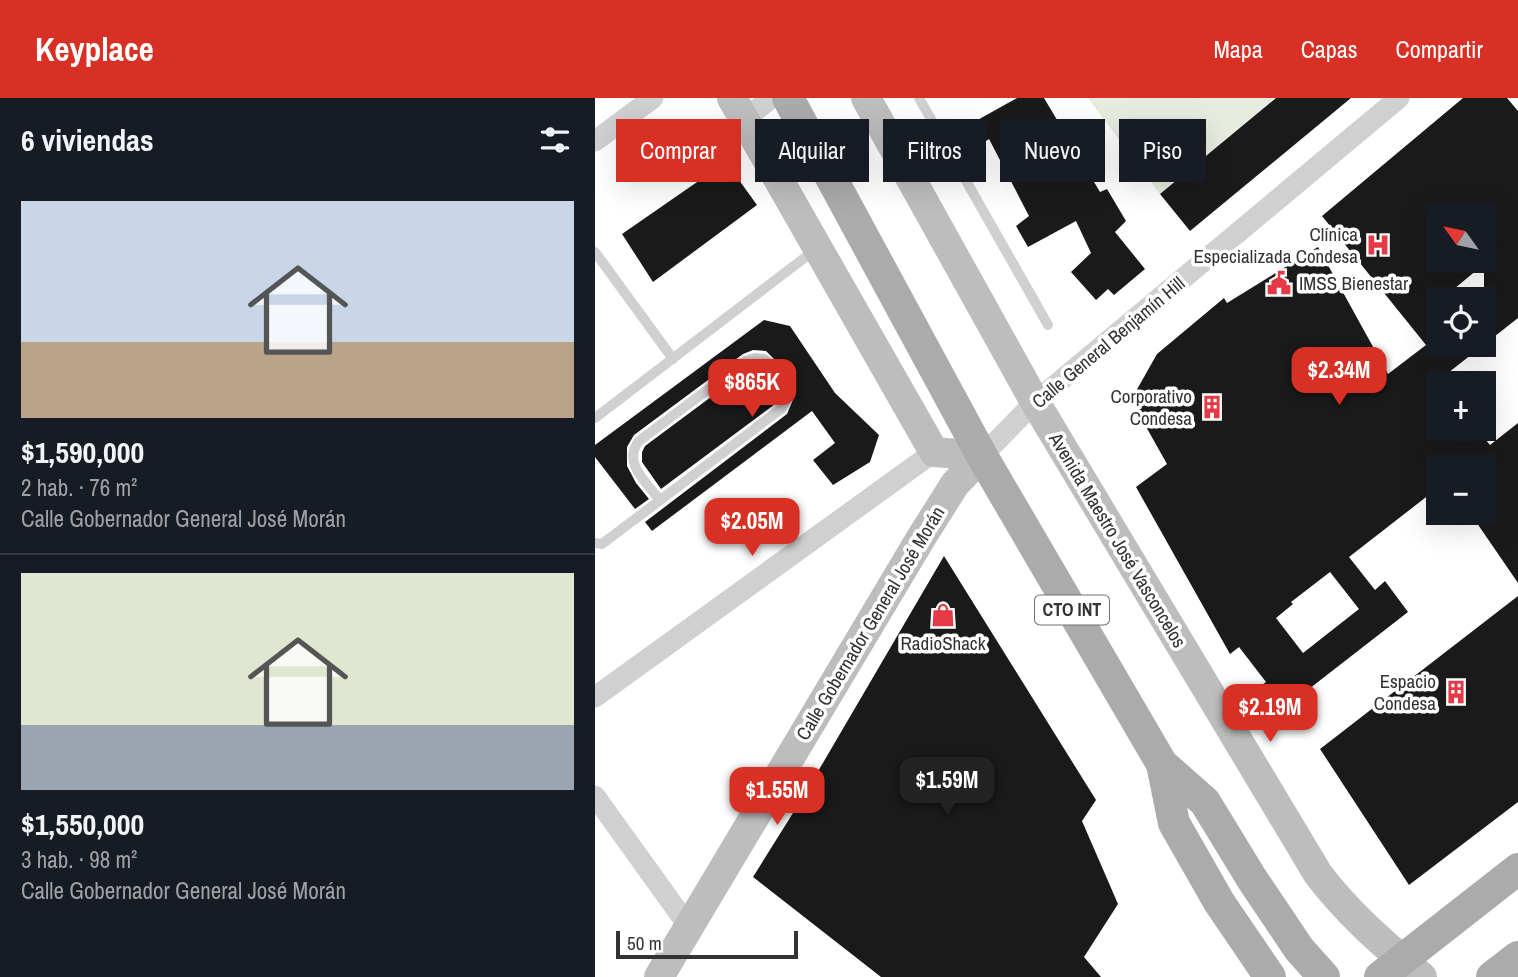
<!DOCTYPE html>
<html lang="es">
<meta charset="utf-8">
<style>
:root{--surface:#171b24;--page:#20242c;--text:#f1f3f6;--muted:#9ea1a6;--line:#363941;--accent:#d93025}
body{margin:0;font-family:"Archivo Narrow",sans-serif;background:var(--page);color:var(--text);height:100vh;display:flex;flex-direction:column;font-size:26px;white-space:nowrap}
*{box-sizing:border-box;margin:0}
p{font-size:23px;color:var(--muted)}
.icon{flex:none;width:38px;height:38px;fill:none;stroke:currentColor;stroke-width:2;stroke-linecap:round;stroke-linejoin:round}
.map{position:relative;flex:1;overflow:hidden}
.sheet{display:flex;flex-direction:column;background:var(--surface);width:595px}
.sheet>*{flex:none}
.top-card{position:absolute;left:21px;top:21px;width:665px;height:63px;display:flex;gap:14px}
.needle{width:46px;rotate:303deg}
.tools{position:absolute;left:831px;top:105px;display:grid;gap:14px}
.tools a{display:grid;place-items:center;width:70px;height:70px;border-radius:0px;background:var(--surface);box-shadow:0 7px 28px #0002;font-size:35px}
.scale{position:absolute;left:21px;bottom:18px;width:182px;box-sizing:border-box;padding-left:7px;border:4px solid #333;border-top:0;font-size:19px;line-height:24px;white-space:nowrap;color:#333;-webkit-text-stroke:5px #fff;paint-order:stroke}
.price{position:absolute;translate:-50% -60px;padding:0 16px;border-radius:14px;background:var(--accent);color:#fff;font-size:23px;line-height:46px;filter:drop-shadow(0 2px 4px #0008)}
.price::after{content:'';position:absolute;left:50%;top:42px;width:21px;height:16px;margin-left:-10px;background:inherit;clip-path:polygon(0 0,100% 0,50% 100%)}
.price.current{background:#222;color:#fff}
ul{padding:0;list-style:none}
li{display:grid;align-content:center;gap:14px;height:371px;padding:0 21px}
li+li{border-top:2px solid var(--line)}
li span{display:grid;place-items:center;height:217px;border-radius:0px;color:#555}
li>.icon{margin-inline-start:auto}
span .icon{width:126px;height:126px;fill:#fffc;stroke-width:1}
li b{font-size:30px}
h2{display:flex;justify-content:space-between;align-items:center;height:84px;padding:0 21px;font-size:30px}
.tag{padding:0 24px;border-radius:0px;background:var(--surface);box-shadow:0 7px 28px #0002;font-size:24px;line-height:63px}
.tag.current{background:var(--accent);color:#fff}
header{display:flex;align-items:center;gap:42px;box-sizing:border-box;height:98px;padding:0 35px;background:var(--accent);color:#fff}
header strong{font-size:33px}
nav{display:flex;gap:38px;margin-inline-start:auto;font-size:24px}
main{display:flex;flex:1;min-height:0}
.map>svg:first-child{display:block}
.green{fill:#e6ecdf}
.building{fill:#1a1a1a;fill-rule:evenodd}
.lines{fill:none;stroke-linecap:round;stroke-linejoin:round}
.lane{stroke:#d0d0d0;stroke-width:10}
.street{stroke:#d0d0d0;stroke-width:21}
.secondary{stroke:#bdbdbd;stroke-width:30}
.primary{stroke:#ababab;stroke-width:32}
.labels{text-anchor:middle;stroke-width:7;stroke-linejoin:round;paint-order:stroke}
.shield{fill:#fff;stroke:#707070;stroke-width:2}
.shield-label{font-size:18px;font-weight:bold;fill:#333}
.poi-label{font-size:19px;fill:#333;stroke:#fff;text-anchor:end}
.street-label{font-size:19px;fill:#333;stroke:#fff}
</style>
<header>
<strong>Keyplace</strong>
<nav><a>Mapa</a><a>Capas</a><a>Compartir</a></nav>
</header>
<main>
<section class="sheet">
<h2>6 viviendas<svg class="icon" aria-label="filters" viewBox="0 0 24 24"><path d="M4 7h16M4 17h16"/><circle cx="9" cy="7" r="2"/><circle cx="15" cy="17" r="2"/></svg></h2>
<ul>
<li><span style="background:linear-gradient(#c9d6e8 65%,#b9a48a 0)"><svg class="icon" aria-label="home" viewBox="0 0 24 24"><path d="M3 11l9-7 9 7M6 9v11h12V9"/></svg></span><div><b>$1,590,000</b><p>2 hab. · 76 m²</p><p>Calle Gobernador General José Morán</p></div></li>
<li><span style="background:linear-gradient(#dfe7d0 70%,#9aa5b1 0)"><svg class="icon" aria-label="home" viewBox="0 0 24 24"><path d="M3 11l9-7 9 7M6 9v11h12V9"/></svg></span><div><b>$1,550,000</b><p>3 hab. · 98 m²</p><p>Calle Gobernador General José Morán</p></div></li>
</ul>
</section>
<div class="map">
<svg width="923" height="879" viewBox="0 0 923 879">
<rect width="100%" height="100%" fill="#fff"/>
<path class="green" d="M493 0H680L565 96Z"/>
<path class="building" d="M422 0H449L505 94 512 91 531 123 520 134 550 171 519 197 513 191 501 202 476 174 496 155 481 123 433 149 421 128 434 118 394 41 382 49 370 29Z
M681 0H756L595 133 565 96Z
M868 0H912L923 13V220L844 282V331H882L895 347 923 325V485L875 415H889V369H844V389L754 459 780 492 790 483 813 514 683 615 663 590 671 584 644 549 635 556 541 389 572 366 536 302 562 256 629 200 632 205 723 149 793 276 831 247 727 118ZM844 117H889V163H844ZM889 166V247H844V201H847ZM735 474 764 511 708 555 681 520 698 506 696 504Z
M131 64 162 107 58 184 27 136Z
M169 222 195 228 240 295 284 337 275 364 238 387 218 362 240 345 217 313 57 433 50 424 192 316 200 297 199 288 192 274 171 253 158 252 148 256 39 337 32 349V368L41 385 54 401 40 411 0 359V347Z
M161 268 170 272 182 287 184 297 180 306 66 391 47 364V354L50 348 155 270Z
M349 458 501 702 487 723 523 806 489 859 506 879H286L158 779 208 699Z
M923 498V704L814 787 725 651Z"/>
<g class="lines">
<path class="lane" d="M324 0 453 227
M0 154 78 261
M0 320 221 151
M0 445 7 446 186 311C201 293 185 274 169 261L160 260 151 263 44 343C27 364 51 384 64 401"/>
<path class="street" d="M149 22 176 0
M0 43 58 0
M387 358 440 304 804 0
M0 599 339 354
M0 698 94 829"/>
<path class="secondary" d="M137 0 339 354 387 358
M271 0 440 304 723 776C753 816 790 847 827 879
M64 879 326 440 360 386 387 358"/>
<path class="primary" d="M193 0 387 358 567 666 610 704 657 781 704 851 729 879
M567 666 579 725 624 804 675 879
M785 879 923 771
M897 879 923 859"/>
</g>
<defs>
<g id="hospital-bare" transform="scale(1.89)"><path d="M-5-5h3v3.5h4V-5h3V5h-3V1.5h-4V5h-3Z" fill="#e63946" stroke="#fff" stroke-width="2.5" paint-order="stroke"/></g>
<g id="civic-bare" transform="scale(1.89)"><path d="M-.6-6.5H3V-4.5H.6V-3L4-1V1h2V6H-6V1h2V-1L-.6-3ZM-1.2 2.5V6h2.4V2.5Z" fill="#e63946" stroke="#fff" stroke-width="2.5" paint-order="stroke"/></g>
<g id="building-bare" transform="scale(1.89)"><path d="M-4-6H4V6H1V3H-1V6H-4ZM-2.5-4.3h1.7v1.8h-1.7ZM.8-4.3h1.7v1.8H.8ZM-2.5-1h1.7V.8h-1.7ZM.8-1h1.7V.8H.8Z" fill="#e63946" stroke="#fff" stroke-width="2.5" paint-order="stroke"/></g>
<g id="shop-bare" transform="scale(1.89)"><path d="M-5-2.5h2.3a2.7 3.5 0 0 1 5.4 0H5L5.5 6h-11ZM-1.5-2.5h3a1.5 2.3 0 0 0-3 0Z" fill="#e63946" stroke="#fff" stroke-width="2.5" paint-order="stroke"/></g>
</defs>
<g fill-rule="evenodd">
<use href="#hospital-bare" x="783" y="147"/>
<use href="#civic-bare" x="684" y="185"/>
<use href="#building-bare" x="617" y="309"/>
<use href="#shop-bare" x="348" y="517"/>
<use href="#building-bare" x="861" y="594"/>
</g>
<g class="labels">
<rect class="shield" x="440" y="497.5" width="74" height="29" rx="5"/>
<g class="shield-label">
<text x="477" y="518">CTO INT</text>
</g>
<g class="poi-label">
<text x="763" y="143">Clínica<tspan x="763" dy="22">Especializada Condesa</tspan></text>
<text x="704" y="192" text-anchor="start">IMSS Bienestar</text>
<text x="597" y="305">Corporativo<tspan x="597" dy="22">Condesa</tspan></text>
<text x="348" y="552" text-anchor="middle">RadioShack</text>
<text x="841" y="590">Espacio<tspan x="841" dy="22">Condesa</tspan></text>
</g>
<g class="street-label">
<text transform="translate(513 244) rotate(-40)" y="7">Calle General Benjamín Hill</text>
<text transform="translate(523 442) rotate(59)" y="7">Avenida Maestro José Vasconcelos</text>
<text transform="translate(275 525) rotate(-59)" y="7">Calle Gobernador General José Morán</text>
</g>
</g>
</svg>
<div class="tools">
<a><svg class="needle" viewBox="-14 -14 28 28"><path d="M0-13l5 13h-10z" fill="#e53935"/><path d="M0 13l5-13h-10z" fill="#9ea1a6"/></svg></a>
<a><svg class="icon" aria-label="locate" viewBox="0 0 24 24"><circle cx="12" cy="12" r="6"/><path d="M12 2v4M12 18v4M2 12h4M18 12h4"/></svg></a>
<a>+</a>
<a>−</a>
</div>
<div class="scale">50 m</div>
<b class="price" style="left:744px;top:309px">$2.34M</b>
<b class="price" style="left:157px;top:321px">$865K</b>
<b class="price" style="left:157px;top:460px">$2.05M</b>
<b class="price" style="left:675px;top:646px">$2.19M</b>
<b class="price current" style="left:352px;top:719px">$1.59M</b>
<b class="price" style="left:182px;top:729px">$1.55M</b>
<div class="top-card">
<a class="tag current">Comprar</a>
<a class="tag">Alquilar</a>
<a class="tag">Filtros</a>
<a class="tag">Nuevo</a>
<a class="tag">Piso</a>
</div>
</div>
</main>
